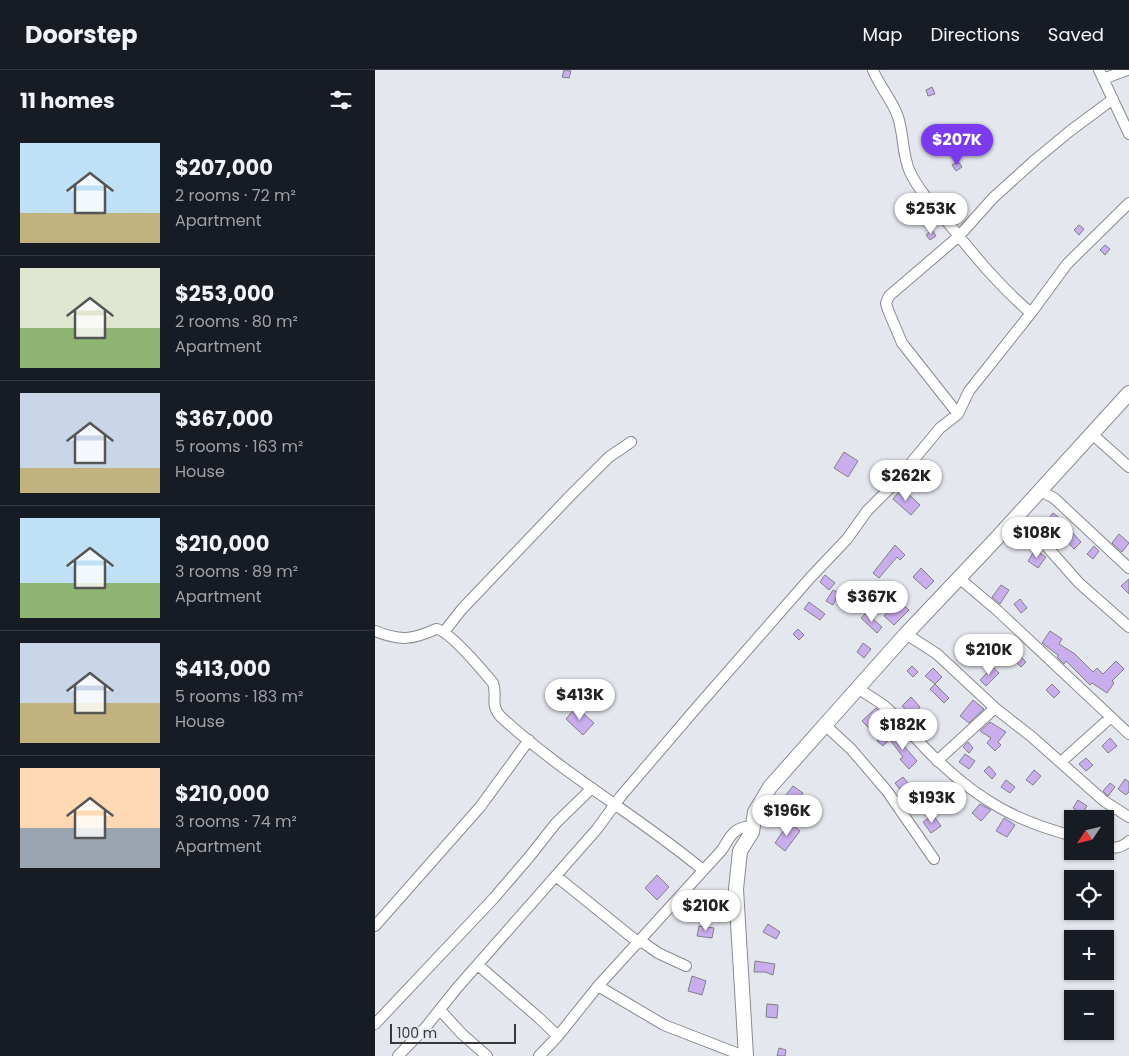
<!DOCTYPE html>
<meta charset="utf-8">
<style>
:root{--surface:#171b24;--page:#242831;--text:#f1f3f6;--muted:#9ea1a6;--line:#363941;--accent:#7c3aed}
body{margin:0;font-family:Poppins,sans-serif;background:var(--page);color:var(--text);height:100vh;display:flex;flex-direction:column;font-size:19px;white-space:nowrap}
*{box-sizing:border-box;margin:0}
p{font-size:16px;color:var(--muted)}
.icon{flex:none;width:28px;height:28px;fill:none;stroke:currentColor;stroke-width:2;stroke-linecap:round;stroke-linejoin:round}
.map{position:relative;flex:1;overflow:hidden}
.drawer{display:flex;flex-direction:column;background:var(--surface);width:375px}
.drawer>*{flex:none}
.needle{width:32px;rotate:235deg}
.fabs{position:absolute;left:689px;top:740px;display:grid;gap:10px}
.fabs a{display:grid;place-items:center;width:50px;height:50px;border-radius:0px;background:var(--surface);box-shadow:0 1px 4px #0004;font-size:25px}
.scale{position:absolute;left:15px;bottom:12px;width:126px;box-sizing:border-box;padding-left:5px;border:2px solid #38383b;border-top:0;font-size:14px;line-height:18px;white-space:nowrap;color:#38383b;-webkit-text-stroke:4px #e5e7ef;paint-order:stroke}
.price{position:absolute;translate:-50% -42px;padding:0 11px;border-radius:18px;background:#fff;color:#222;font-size:16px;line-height:32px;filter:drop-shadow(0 1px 2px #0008)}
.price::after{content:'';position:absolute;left:50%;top:30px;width:15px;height:11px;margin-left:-8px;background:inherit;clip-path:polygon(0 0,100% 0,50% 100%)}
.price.current{background:var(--accent);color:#fff}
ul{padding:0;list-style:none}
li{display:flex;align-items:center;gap:15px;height:125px;padding:0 20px}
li+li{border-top:1px solid var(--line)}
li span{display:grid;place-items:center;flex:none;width:140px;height:100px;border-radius:0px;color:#555}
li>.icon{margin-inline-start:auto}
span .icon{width:60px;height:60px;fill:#fffc;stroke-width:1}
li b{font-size:21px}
h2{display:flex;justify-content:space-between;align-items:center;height:60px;padding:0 20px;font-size:21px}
header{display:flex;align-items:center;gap:30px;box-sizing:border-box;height:70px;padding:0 25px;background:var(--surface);border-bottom:1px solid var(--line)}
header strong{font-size:24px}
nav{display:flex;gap:28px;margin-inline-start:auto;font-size:18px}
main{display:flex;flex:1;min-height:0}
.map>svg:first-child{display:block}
.building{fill:#c8aeec;stroke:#827f86}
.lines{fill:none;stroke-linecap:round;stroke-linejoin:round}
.minor-casing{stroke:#888a91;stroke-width:12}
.secondary-casing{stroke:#888a91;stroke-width:16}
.minor{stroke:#fff;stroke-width:10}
.secondary{stroke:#fff;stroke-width:14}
</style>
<header>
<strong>Doorstep</strong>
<nav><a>Map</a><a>Directions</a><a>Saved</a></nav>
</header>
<main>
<section class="drawer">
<h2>11 homes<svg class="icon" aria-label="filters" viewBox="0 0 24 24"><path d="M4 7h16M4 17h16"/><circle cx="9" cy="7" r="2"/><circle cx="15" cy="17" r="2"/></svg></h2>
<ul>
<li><span style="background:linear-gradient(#bfe0f5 70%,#c2b280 0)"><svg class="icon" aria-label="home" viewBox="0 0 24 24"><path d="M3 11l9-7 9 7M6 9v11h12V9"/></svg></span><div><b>$207,000</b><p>2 rooms · 72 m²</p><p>Apartment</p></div></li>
<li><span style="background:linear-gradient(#dfe7d0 60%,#8fb573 0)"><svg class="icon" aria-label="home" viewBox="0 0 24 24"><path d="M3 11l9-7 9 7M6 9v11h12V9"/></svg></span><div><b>$253,000</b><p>2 rooms · 80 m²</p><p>Apartment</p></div></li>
<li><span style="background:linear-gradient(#c9d6e8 75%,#c2b280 0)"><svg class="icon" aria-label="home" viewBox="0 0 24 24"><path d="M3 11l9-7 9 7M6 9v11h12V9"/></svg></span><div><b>$367,000</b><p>5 rooms · 163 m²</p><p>House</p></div></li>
<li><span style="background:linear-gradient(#bfe0f5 65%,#8fb573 0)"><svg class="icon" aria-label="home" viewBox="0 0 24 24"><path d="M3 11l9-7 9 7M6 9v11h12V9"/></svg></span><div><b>$210,000</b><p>3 rooms · 89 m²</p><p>Apartment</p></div></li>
<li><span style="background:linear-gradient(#c9d6e8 60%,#c2b280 0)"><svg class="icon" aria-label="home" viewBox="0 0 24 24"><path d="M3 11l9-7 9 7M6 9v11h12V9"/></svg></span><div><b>$413,000</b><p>5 rooms · 183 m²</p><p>House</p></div></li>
<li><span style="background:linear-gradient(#ffd9b3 60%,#9aa5b1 0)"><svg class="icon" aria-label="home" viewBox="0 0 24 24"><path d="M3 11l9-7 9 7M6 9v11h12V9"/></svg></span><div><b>$210,000</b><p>3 rooms · 74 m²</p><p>Apartment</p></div></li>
</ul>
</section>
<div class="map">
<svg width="754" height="986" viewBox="0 0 754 986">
<rect width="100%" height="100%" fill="#e5e7ef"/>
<path class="building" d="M189 0 196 1 194 8 187 7Z
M557 17 560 24 553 26 551 20Z
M592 71 596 77 590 81 586 75Z
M583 91 587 97 581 101 577 95Z
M704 155 709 159 704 165 699 160Z
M557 160 561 166 555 170 551 165Z
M730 175 735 179 730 185 725 180Z
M469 382 483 391 473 407 459 398Z
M527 418 545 435 536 445 518 429Z
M678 443 686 449 678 458 671 452Z
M696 461 706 472 699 479 689 468Z
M744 464 754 473 747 482 737 473Z
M520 475 530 485 525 490 522 487 504 508 498 503Z
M719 476 724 481 718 489 712 484Z
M660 480 671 487 663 498 653 491Z
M546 498 559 511 551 519 538 507Z
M450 505 460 513 454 520 445 512Z
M754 509V524L746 516Z
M626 515 634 520 625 534 617 527Z
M458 520 464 523 458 535 451 531Z
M516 524 534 540 519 555 509 546 516 538 509 531Z
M645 529 652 538 646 543 639 534Z
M434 532 450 544 445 550 429 539Z
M491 543 507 557 502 563 486 548Z
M423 559 429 565 424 570 418 564Z
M675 561 687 569 684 574 700 584 718 602 722 598 728 604 741 591 749 599 737 611 739 613 732 623 717 613 715 615 691 591 689 594 682 587 683 585 667 573Z
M588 569 596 575 590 583 582 577Z
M488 573 496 579 489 588 482 582Z
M645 586 651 592 646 597 640 591Z
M537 596 543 602 538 607 532 601Z
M618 597 624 603 611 616 605 610Z
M558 598 567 607 560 614 550 606Z
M560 614 574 628 569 633 555 619Z
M677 614 685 622 679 628 671 620Z
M536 627 545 637 537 646 527 636Z
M598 630 609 639 594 653 585 646Z
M201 637 219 653 208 665 191 649Z
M501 638 512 648 497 661 487 651Z
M550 640 556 646 551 651 545 645Z
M615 652 631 662 623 672 626 675 620 681 612 673 616 668 605 661Z
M524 663 532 672 528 675 542 691 534 699 525 689 528 687 515 670Z
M507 666 513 671 508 676 502 671Z
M735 668 742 676 733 683 727 676Z
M593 672 598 678 594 683 588 677Z
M590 684 600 691 594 699 584 692Z
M711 688 718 695 711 701 704 694Z
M614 696 621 704 617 709 609 701Z
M659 700 666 706 658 715 651 710Z
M528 707 536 717 528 723 520 713Z
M750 709 754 712V722L751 725 743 719Z
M631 710 640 717 635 723 626 717Z
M735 713 740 717 733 726 728 721Z
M418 716 428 723 419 736 408 729Z
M703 730 712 736 707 744 698 738Z
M605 734 616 740 606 751 597 743Z
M558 745 566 756 556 763 548 752Z
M629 748 640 755 632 767 621 761Z
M414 752 425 761 410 781 400 773Z
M698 804V820L690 815Z
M282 805 294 817 282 830 270 818Z
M393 854 405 862 401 869 388 862Z
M324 856 339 858 337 868 322 866Z
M380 891 400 894 398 905 390 902H379Z
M317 906 331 911 327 925 313 921Z
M392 934 403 935 402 948 391 947Z
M404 978 411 980 410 986H402Z"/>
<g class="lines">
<g class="minor-casing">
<path id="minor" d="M498 0C504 16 518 31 523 47 529 65 527 85 535 102 544 121 560 138 574 154 599 185 625 217 656 243
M724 0 754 64
M728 9 752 0
M583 344 527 273 513 240 511 233 514 226 584 166 618 128 660 90 695 61 738 29
M717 364 754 397
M665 421 679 428 754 498
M641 448 659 462 704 513 754 557
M584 508 623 541 754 664
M0 561C25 571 37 570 61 559 74 560 108 601 118 613 123 627 114 634 126 647 188 704 263 746 328 800
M69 562 87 539 195 426 234 387 256 372
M531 564 562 584 620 638 657 667 729 731 754 747
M482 618C491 624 500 629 508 635 528 651 543 673 562 690 605 731 641 751 698 766
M450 655 476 679 512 721 559 789
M562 691 620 638
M686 692 735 648
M730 776C740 779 746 778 754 771
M181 806 264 873 266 871 283 883 311 896
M0 856 105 737 154 670
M103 895 164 948 183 966
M223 916 289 955 369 986
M65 940 87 964 112 986
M0 954 119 828 155 786 181 753 217 718
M23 986 50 958 82 918 222 759 246 726 323 636 435 508 472 469 492 441 516 417 565 358 583 344 594 321 656 243 692 194 754 133
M164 986 183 966 223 916 346 781C354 770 356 760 370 757L377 762"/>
</g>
<g class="secondary-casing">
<path id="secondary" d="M371 986 361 819 365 781 377 762 380 742 395 717 450 655 531 564 621 469 754 323"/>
</g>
<use href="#minor" class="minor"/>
<use href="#secondary" class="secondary"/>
</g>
</svg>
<div class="fabs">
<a><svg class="needle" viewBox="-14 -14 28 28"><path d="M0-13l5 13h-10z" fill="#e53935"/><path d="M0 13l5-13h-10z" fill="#9ea1a6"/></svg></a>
<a><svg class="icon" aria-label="locate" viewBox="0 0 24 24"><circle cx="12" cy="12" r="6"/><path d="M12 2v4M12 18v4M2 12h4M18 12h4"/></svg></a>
<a>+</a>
<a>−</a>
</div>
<div class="scale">100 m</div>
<b class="price current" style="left:582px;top:96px">$207K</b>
<b class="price" style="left:556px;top:165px">$253K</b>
<b class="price" style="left:531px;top:432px">$262K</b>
<b class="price" style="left:662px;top:489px">$108K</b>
<b class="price" style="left:497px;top:553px">$367K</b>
<b class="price" style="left:614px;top:606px">$210K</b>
<b class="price" style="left:205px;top:651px">$413K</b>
<b class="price" style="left:528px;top:681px">$182K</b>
<b class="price" style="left:557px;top:754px">$193K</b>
<b class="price" style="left:412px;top:767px">$196K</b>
<b class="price" style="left:331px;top:862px">$210K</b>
</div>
</main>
